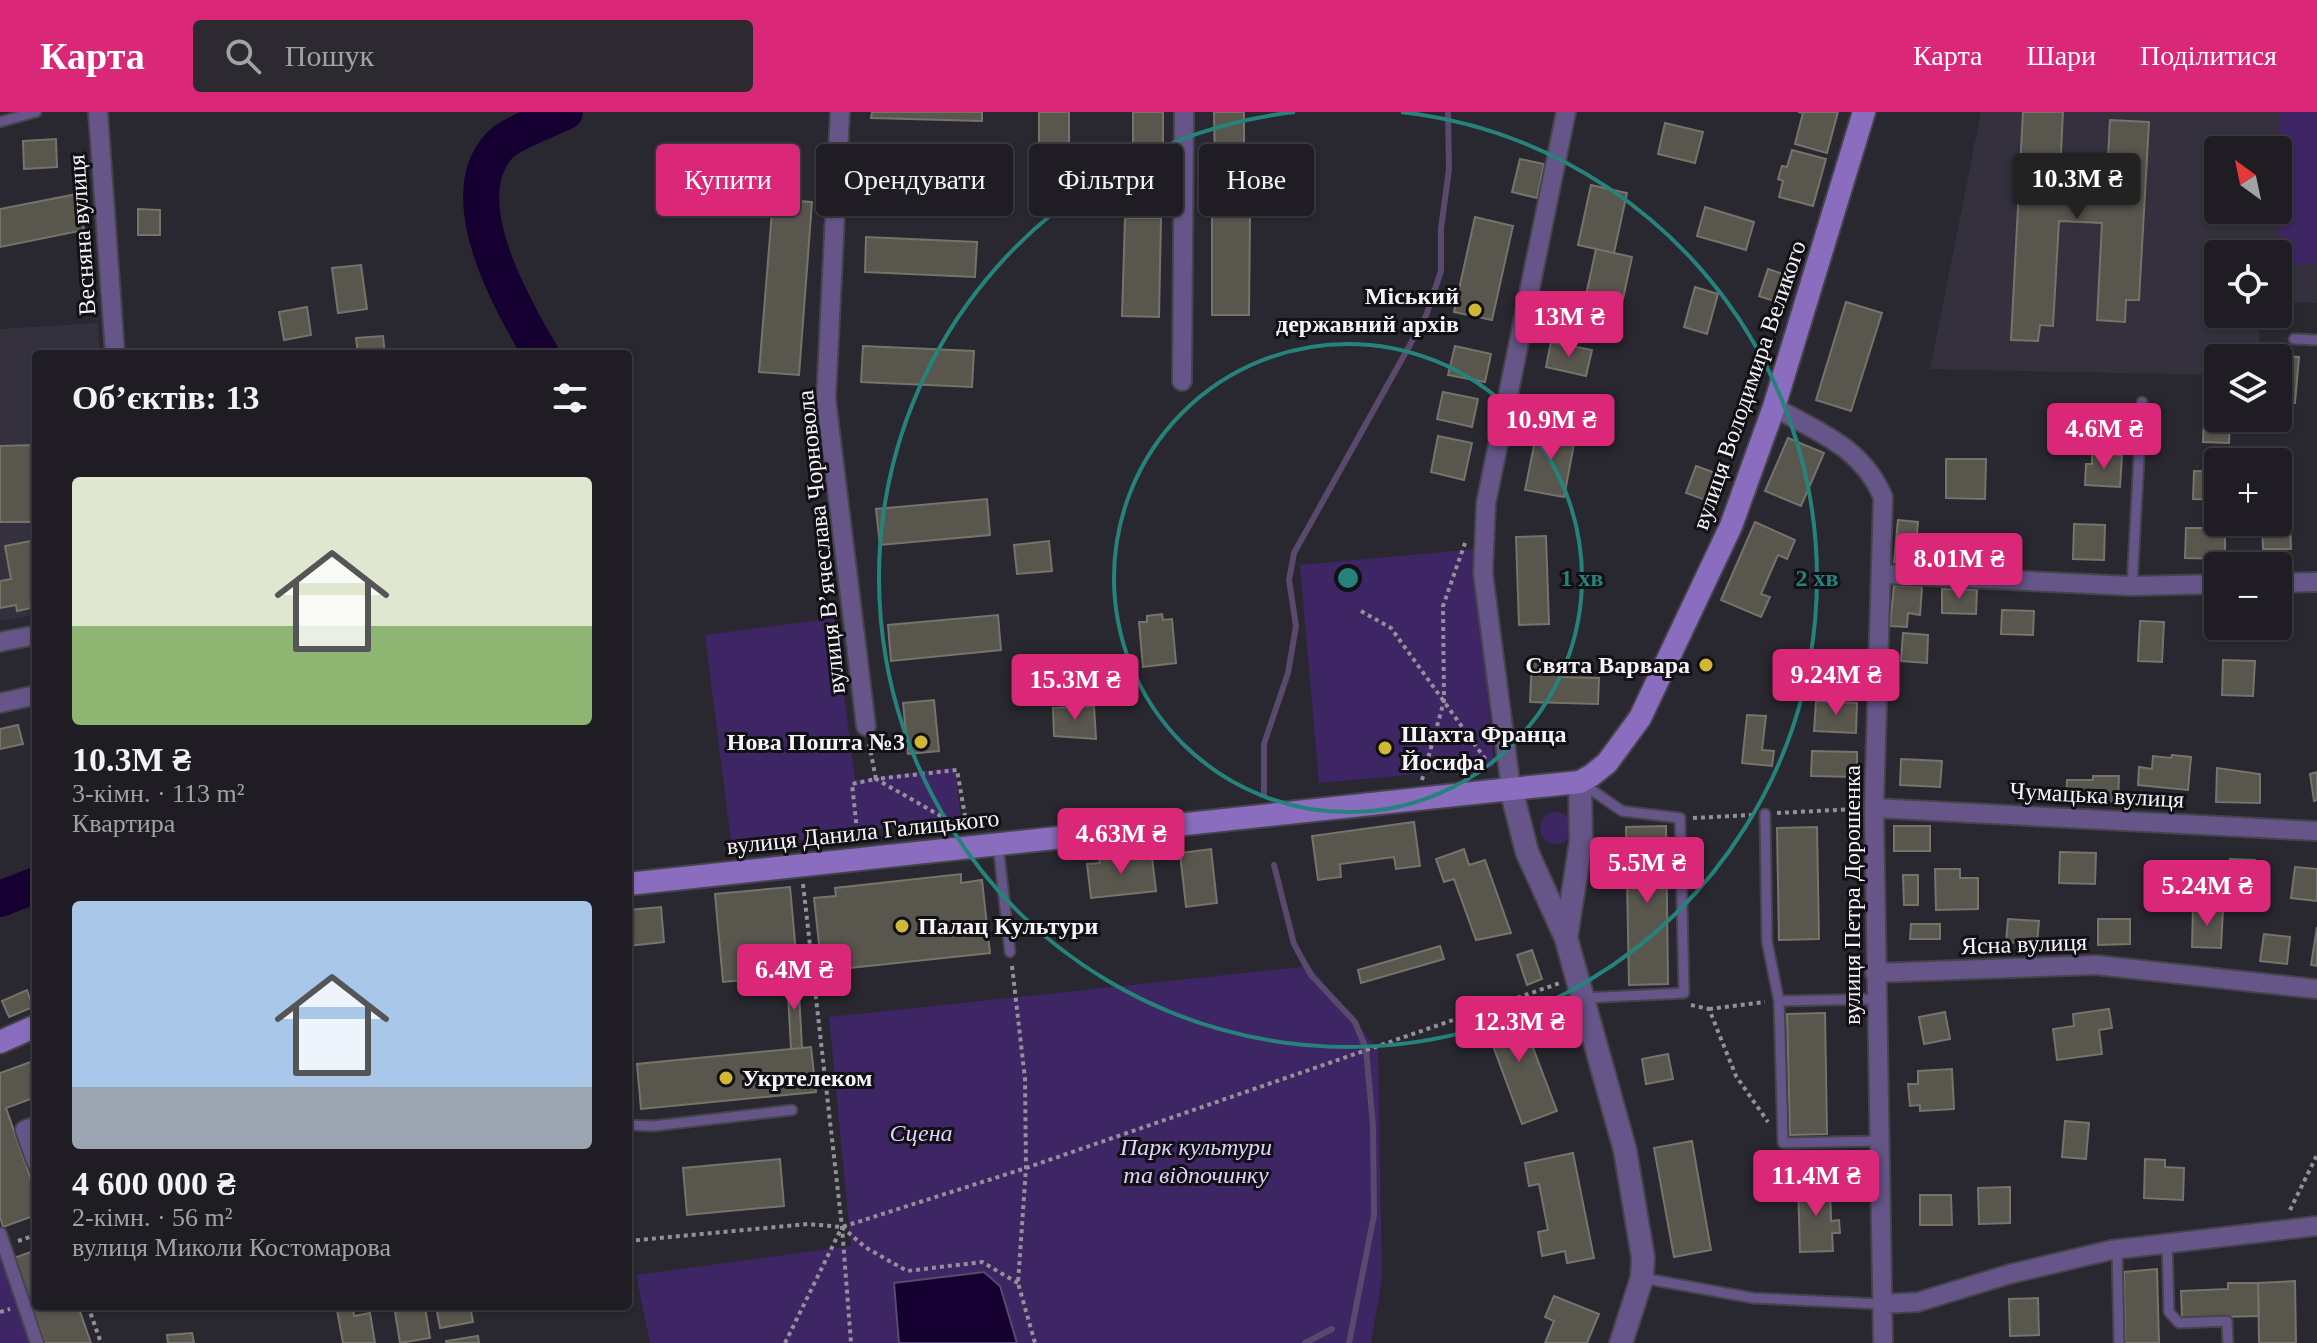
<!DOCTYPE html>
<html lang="uk">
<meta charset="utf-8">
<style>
:root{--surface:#1f1d23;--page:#2c2a30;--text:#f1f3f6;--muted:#a1a2a6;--line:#3c3b41;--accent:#db2777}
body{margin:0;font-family:"Times New Roman",serif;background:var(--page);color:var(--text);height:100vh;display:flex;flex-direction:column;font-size:30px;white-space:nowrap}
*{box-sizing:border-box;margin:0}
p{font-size:26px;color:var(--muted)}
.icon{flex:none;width:44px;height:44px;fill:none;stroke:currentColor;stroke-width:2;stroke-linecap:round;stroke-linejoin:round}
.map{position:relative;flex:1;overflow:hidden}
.side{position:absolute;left:32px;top:238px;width:600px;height:960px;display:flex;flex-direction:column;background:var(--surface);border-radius:8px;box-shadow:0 2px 6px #0004,0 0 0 2px var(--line)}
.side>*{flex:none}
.hud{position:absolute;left:656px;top:32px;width:760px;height:72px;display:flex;gap:16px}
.needle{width:52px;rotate:327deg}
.tools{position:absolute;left:2204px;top:24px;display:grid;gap:16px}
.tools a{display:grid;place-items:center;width:88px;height:88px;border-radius:8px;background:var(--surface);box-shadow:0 2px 6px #0004,0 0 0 2px var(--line);font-size:40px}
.price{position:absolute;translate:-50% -68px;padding:0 18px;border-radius:8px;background:var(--accent);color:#fff;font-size:26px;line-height:52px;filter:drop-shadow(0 2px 4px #0008)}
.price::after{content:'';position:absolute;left:50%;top:48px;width:24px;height:18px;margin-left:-12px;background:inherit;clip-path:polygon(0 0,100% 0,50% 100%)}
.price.on{background:#222;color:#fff}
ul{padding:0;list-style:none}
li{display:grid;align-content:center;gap:16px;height:424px;padding:0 40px}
li span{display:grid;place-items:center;height:248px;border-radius:8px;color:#555}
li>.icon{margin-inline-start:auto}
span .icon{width:144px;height:144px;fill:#fffc;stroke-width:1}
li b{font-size:34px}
h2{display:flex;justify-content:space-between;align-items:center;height:96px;padding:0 40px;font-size:34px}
.pill{padding:0 28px;border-radius:8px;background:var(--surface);box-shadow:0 2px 6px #0004,0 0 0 2px var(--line);font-size:28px;line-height:72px}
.pill.on{background:var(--accent);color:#fff}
header{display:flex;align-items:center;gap:48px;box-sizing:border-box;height:112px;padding:0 40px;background:var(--accent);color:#fff}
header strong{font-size:38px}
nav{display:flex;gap:44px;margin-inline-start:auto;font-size:28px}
.search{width:560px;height:72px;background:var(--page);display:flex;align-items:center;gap:20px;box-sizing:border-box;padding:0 28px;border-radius:8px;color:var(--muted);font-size:30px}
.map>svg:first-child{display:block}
.built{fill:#34303d;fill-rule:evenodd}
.green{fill:#3e2564}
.water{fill:#160031;stroke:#59496d;stroke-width:2}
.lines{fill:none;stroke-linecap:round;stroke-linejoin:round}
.stream{stroke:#59496d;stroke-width:6}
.river{stroke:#160031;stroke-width:36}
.building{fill:#58564d;stroke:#75746a;stroke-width:2}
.service-casing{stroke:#46444b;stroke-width:13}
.pedestrian-casing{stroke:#46444b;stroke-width:16}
.minor-casing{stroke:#46444b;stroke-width:22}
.tertiary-casing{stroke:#46444b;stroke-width:26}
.secondary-casing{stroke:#46444b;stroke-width:26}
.path{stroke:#939197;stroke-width:4;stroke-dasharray:4 4;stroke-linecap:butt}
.service{stroke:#665589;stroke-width:9}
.pedestrian{stroke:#665589;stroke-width:12}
.minor{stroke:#665589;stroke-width:18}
.tertiary{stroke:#665589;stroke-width:22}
.secondary{stroke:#8a6dbf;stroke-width:22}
.ring{fill:none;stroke:#26837c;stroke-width:4}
.poi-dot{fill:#d0b836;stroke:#111014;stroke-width:3}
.labels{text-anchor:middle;stroke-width:6;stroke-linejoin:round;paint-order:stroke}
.street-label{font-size:24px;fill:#f6f4f9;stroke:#111014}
.poi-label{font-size:24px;font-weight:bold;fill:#f6f4f9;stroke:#111014;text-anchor:end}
.park-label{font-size:24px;font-style:italic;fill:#dfd2fe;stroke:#111014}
.centre{fill:#26837c;stroke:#111014;stroke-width:4}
.ring-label{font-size:24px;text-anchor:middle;font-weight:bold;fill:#26837c;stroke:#111014;stroke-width:6;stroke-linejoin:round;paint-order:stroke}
</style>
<header>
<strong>Карта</strong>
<div class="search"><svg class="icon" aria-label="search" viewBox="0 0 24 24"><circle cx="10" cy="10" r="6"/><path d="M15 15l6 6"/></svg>Пошук</div>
<nav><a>Карта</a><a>Шари</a><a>Поділитися</a></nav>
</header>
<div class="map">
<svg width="2317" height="1231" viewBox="0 0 2317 1231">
<rect width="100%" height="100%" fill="#29272f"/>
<path class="built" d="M1981 0H2317V191L2278 190V142H2218V202H2260L2259 246H2218V263L1930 257ZM2218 38H2278V98H2218Z
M98 211 100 242H36V503L0 509V217Z"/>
<path class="green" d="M2280 0H2317V152H2279Z
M1475 437 1494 655 1319 671 1300 453Z
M834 506 855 668 955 655 961 707 732 737 705 523Z
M1540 716a16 16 0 1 1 32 0a16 16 0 1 1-32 0Z
M1310 854 1378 938 1382 1167 1371 1231H650L636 1163 851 1134 829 905Z
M0 1143 30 1231H0Z"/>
<path class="water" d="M984 1160 1000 1174 1017 1231H899L894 1171Z"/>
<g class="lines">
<path class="stream" d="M1264 683V632L1288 561 1296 514 1289 468 1294 441 1426 204 1441 159V117L1449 57 1448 0
M1274 753 1294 832 1311 863 1355 910 1366 937 1373 1014 1374 1103 1349 1231
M1305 1231 1332 1217"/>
<path class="river" d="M541 242C512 193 450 85 500 33 511 21 549 8 565 0
M0 787 36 773"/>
</g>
<path class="building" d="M872 0H982V9L871 6Z
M1039 0H1069V56L1039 57Z
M1133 0H1163V60H1133Z
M1214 0H1244V60H1215Z
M1798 0H1838L1827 41 1795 32 1803 1Z
M2023 0H2063L2059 81 2106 83 2110 8 2149 10 2139 188H2126L2125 210 2097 208 2102 111 2059 109 2053 214 2040 213 2038 229 2011 228Z
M1665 11 1703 20 1695 51 1658 42Z
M56 27 57 55 24 57 23 29Z
M762 33 763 48 744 49 745 57 670 62 669 41Z
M1792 38 1826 47 1813 94 1779 85 1783 69 1778 67 1782 54 1787 55Z
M1520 47 1544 52 1537 86 1512 80Z
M1591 73 1627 81 1614 141 1578 133Z
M77 82 84 118 0 135V97Z
M773 87 812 90 799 263 759 260Z
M1705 95 1754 110 1746 138 1697 124Z
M138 97 160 98V123H138Z
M1212 102H1250L1249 203H1212Z
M1475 105 1513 114 1492 208 1454 200Z
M1125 106H1161L1159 205 1122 204Z
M866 125 977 130 975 165 865 160Z
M1596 137 1632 145 1619 205 1583 197Z
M361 153 367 197 338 201 332 156Z
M1768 157 1789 164 1780 191 1759 184Z
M1695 175 1718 182 1707 222 1684 215Z
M1846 190 1882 201 1851 299 1816 288Z
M307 195 311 223 284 228 279 200Z
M383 224 385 242H358L356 226Z
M1551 230 1592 238 1586 264 1546 255Z
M863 234 974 239 972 275 861 270Z
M1455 234 1491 242 1485 270 1448 263Z
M2270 243 2299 245 2295 291 2278 290V246H2270Z
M1443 280 1478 287 1472 315 1437 307Z
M2090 299 2125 300 2124 326 2089 324Z
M2204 301 2230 306 2229 331 2203 330Z
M1538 314 1576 321 1564 385 1525 378Z
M1438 324 1472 331 1464 368 1431 360Z
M1788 326 1824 341 1801 394 1765 379Z
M36 333V410H0V334Z
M2092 341 2122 343 2120 375 2085 373 2086 352H2092Z
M1946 347H1986L1985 387 1946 386Z
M1696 354 1724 364 1714 391 1686 381Z
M2194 359 2218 360V388L2193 387Z
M987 387 990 423 880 433 876 397Z
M1898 408 1918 410 1914 452 1894 450Z
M2290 408 2291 437H2263L2262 410Z
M1755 410 1795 428 1787 447 1778 443 1761 482 1770 485 1761 505 1721 488Z
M2074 412 2105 413 2104 448 2073 447Z
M2186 416H2225V447L2185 446Z
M1546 424 1549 512 1519 513 1516 425Z
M36 428V495L17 499 16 493 0 496V469L11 467 5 434Z
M1049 429 1052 459 1017 462 1014 433Z
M1894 473 1922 475 1920 503 1908 501 1907 515 1890 514Z
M1942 477 1977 478 1976 502 1942 501Z
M2002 498 2034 499 2033 523 2001 522Z
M1162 502 1163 508 1172 507 1176 551 1143 555 1139 510H1147V504Z
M998 503 1001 538 891 549 888 513Z
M2140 509 2164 510 2162 550 2138 549Z
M1903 521 1928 523 1927 551 1901 549Z
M1532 548 1563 549 1562 565 1599 566 1598 592 1530 590Z
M1836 548H1858L1857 574 1814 573 1815 553H1836Z
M2223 548 2255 549 2253 584 2222 583Z
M934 588 939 639 908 642 903 591Z
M1816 589 1857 591 1856 621 1814 619Z
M1094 594 1096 627 1054 624 1053 596Z
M1747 603 1766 604 1762 638 1774 639 1772 654 1742 651Z
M18 613 23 632 0 637V617Z
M1812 639 1857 640V665L1811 664Z
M2172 643 2191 645 2188 678 2138 673 2139 655 2152 657 2153 644 2171 646Z
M1901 647 1942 649 1940 675 1900 673Z
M2217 656 2260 662V691L2216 690Z
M2317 660V688L2314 689 2310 662Z
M2093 664H2119L2118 690 2066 688 2067 668H2093Z
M1414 710 1420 754 1396 757 1394 745 1340 752 1341 765 1318 768 1312 724Z
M1666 714 1668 872 1629 873 1626 715Z
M1894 714H1930V739H1894Z
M1817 715 1819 827 1779 828 1777 716Z
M1211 737 1217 791 1186 795 1180 741Z
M1464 737 1469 753 1485 748 1511 821 1476 828 1454 767 1444 770 1436 747Z
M2060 740 2096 741 2095 772 2059 771Z
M1139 741 1140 746 1152 745 1156 779 1091 786 1087 752 1100 751 1099 746Z
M2230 747 2255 748 2254 773H2229Z
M2295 755 2317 757V789L2291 786Z
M1935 757H1960V766H1978V797L1936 798Z
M961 762V771L982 768 990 841 822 859 814 786 836 784 835 776Z
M1903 763H1918V793H1904Z
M790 775 798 863 723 870 715 782Z
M661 795 664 830 628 834V798Z
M2193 796 2223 797 2221 836 2192 835Z
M2008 807 2039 809 2037 832 2006 830Z
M2098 807H2130V832L2098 833Z
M1911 812H1940V827H1910Z
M2317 815V854L2311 853Z
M2264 822 2290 825 2287 852 2260 849Z
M1440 834 1444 847 1361 871 1358 858Z
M1532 838 1542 867 1527 873 1517 843Z
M798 863 802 936 791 937 787 864Z
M27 878 33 895 9 905 2 889Z
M1516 891 1557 999 1522 1012 1482 904Z
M2109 897 2112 916 2099 918 2102 942 2057 948 2053 917 2074 914 2073 902Z
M1945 900 1950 927 1924 932 1919 905Z
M1825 901 1827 1022 1790 1023 1787 902Z
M811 935 816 980 641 997 637 952Z
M1668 942 1673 967 1646 972 1642 947Z
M36 948V985L6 996 36 1082V1103L3 1115 0 1105V961Z
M1952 957 1954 997 1920 999V993L1910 994 1908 972H1918V959Z
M2065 1009 2089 1011 2086 1047 2062 1045Z
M1692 1029 1711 1138 1674 1145 1654 1036Z
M1573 1041 1594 1146 1567 1151 1565 1139 1542 1144 1538 1120 1548 1118 1539 1072 1529 1074 1525 1051Z
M780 1047 784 1094 687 1103 683 1056Z
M2145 1047 2165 1048V1055L2184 1056 2183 1088 2144 1086Z
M1830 1070 1831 1109 1839 1108 1840 1121H1832L1833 1139 1800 1140 1798 1071Z
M2010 1075V1111L1979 1112 1978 1076Z
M1920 1083H1951L1952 1113H1920Z
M36 1138V1194H78L91 1231H45L14 1146Z
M2157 1157 2159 1231H2125L2124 1160Z
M2295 1169 2296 1231H2259L2258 1171Z
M2228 1171H2258L2259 1204 2182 1206 2181 1179 2228 1177Z
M1554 1184 1599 1202 1587 1231H1545L1554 1209 1545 1205Z
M2038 1186 2039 1223 2010 1224 2009 1187Z
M436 1194H470L473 1210 440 1216Z
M353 1195 354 1204 370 1201 375 1231H343L337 1198Z
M425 1195 430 1226 400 1231 395 1200Z
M192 1221 194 1231H168L167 1223Z
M478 1224 479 1231H446V1229Z"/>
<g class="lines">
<g class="service-casing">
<path id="service" d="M0 10 36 0
M2294 227 2317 228
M2132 474 2142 290
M1583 672 1622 699 1680 706 1684 881 1584 886
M1765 702 1767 830 1779 889
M998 732 1010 840
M1876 887 1779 889 1783 1031 1879 1029
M628 1013 653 1014 792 998
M2167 1132 2169 1200 2179 1211 2227 1209 2228 1231
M2117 1137 2119 1231
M1642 1166 1753 1186 1882 1192"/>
</g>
<g class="pedestrian-casing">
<path id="pedestrian" d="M0 1122 37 1231"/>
</g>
<g class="minor-casing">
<path id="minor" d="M98 0 115 242
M840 0 826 287 866 614
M1182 269 1184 0
M1774 295C1818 320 1862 335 1883 385L1874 696 1883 1231
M1883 462 2132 474 2218 472
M2278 471 2317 470
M0 530 36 523
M0 591 36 583
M1511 677 1483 461 1486 391 1566 0
M1874 696 2317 719
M1875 861 2096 853 2317 877
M36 1014 25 1018 36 1049
M1882 1192 1918 1190 2010 1162 2111 1138 2317 1114"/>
</g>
<g class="tertiary-casing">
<path id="tertiary" d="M1511 677 1527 740 1566 826 1625 1038 1643 1145 1642 1166 1621 1231
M1566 826 1581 729 1580 670"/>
</g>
<g class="secondary-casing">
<path id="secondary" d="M628 772 1511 677 1580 670 1592 663 1607 651 1640 606 1731 414 1774 295 1864 0
M0 930 36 914"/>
</g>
<path class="path" d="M1361 499 1391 516 1486 648 1473 660
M1422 668 1444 589 1443 494 1465 431
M1777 701 1856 697
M1693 706 1752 703
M962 716 876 667 957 658 967 715
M858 727 852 672 876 667 869 632
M803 772 842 1115 851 1231
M1012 854 1025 967 1026 1056 1018 1171 1035 1231
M1691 893 1709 897 1736 964 1768 1010
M1709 897 1765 890
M2290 1098 2317 1043
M842 1115 865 1135 907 1159 982 1150 1018 1171
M18 1129 36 1123
M628 1129 808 1112 842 1115 1026 1056 1560 871
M88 1194 101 1231
M0 1200 10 1197
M785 1231 841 1117"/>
<use href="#service" class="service"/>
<use href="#pedestrian" class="pedestrian"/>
<use href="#minor" class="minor"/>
<use href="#tertiary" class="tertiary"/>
<use href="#secondary" class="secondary"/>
</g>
<g class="ring">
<circle cx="1348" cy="466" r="234"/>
<path d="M1401 0A469 469 0 1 1 1295 0"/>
</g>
<g class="poi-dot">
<circle cx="1475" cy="198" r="8"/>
<circle cx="1706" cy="553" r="8"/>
<circle cx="921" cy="630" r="8"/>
<circle cx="1385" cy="636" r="8"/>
<circle cx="902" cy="814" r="8"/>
<circle cx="726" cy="966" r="8"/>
</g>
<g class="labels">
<g class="street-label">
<text transform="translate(82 123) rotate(-94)" y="8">Весняна вулиця</text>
<text transform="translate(1749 273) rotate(-71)" y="8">вулиця Володимира Великого</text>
<text transform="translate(821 430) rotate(-96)" y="8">вулиця Вʼячеслава Чорновола</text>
<text transform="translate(2097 683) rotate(3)" y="8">Чумацька вулиця</text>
<text transform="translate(863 720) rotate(-6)" y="8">вулиця Данила Галицького</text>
<text transform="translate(1852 783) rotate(-90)" y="8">вулиця Петра Дорошенка</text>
<text transform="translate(2024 832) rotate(-2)" y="8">Ясна вулиця</text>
</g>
<g class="poi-label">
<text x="1459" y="192">Міський<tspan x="1459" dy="28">державний архів</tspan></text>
<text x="1690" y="561">Свята Варвара</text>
<text x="1401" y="630" text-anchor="start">Шахта Франца<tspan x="1401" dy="28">Йосифа</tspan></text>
<text x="905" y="638">Нова Пошта №3</text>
<text x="918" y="822" text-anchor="start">Палац Культури</text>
<text x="742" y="974" text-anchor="start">Укртелеком</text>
</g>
<g class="park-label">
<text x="921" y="1029">Сцена</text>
<text x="1196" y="1043">Парк культури<tspan x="1196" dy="28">та відпочинку</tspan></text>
</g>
</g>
<circle cx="1348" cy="466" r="12" class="centre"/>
<g class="ring-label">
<text x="1582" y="474">1 хв</text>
<text x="1817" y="474">2 хв</text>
</g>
</svg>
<div class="tools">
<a><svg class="needle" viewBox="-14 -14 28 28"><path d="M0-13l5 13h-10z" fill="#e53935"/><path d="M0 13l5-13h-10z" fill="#a1a2a6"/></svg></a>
<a><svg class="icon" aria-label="locate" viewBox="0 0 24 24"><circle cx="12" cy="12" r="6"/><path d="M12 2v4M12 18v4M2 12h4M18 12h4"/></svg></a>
<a><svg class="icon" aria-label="layers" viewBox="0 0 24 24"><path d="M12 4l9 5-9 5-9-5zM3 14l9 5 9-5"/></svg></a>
<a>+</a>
<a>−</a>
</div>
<b class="price on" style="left:2077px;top:109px">10.3M ₴</b>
<b class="price" style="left:1569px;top:247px">13M ₴</b>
<b class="price" style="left:1551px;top:350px">10.9M ₴</b>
<b class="price" style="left:2104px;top:359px">4.6M ₴</b>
<b class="price" style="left:1959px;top:489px">8.01M ₴</b>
<b class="price" style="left:1836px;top:605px">9.24M ₴</b>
<b class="price" style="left:1075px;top:610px">15.3M ₴</b>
<b class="price" style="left:1121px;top:764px">4.63M ₴</b>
<b class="price" style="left:1647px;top:793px">5.5M ₴</b>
<b class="price" style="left:2207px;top:816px">5.24M ₴</b>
<b class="price" style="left:794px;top:900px">6.4M ₴</b>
<b class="price" style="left:1519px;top:952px">12.3M ₴</b>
<b class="price" style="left:1816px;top:1106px">11.4M ₴</b>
<div class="hud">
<a class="pill on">Купити</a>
<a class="pill">Орендувати</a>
<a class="pill">Фільтри</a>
<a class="pill">Нове</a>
</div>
<section class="side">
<h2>Об’єктів: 13<svg class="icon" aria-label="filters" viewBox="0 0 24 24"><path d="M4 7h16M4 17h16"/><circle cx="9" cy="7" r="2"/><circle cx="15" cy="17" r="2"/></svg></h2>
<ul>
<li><span style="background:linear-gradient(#dfe7d0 60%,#8fb573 0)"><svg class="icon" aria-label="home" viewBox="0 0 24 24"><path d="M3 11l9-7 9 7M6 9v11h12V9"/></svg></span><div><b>10.3M ₴</b><p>3-кімн. · 113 m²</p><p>Квартира</p></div></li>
<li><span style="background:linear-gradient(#a9c7e8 75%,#9aa5b1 0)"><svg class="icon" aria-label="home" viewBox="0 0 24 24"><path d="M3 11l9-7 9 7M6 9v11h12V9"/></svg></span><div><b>4 600 000 ₴</b><p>2-кімн. · 56 m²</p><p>вулиця Миколи Костомарова</p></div></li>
</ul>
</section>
</div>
